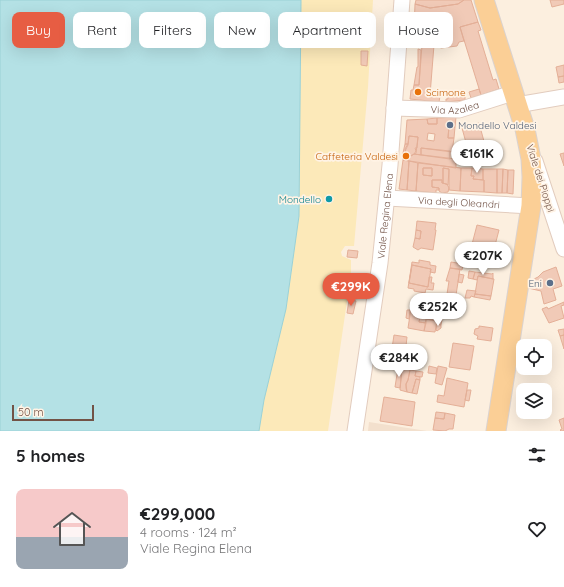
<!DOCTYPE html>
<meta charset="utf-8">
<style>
:root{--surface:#fff;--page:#f2f2f2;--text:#202124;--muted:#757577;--line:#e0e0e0;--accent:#e75d43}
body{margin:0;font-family:Quicksand,sans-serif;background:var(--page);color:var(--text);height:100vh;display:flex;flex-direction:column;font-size:15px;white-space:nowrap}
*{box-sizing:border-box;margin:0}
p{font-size:13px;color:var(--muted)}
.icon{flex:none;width:22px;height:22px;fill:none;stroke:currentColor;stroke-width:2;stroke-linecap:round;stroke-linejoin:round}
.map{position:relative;height:431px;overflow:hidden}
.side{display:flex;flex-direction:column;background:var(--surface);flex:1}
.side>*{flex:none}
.guide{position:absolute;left:12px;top:12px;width:540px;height:36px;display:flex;gap:8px}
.tools{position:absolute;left:516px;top:339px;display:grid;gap:8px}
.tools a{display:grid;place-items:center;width:36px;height:36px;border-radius:8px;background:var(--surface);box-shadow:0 4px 16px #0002;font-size:20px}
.scale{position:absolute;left:12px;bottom:10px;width:82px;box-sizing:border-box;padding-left:4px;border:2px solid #725347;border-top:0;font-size:11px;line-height:14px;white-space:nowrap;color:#725347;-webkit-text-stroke:3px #fff3e5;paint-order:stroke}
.price{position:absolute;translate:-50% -34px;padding:0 9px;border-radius:14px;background:#fff;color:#222;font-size:13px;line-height:26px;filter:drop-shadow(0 1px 2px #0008)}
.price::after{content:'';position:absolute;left:50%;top:24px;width:12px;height:9px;margin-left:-6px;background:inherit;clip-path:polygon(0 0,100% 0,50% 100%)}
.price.on{background:var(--accent);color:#fff}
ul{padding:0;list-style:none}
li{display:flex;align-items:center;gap:12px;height:100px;padding:0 16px}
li+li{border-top:1px solid var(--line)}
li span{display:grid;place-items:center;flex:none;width:112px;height:80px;border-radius:8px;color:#555}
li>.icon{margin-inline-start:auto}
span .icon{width:48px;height:48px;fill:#fffc;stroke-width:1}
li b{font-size:17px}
h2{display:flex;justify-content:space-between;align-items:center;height:48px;padding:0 16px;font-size:17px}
.chip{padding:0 14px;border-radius:8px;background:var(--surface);box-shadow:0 4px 16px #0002;font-size:14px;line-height:36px}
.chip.on{background:var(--accent);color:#fff}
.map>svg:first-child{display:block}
.residential{fill:#f3e0cd}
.sand{fill:#fce9b9}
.water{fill:#b4e1e5;stroke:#9ad1d6}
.building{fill:#f1cab7;stroke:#e4af97;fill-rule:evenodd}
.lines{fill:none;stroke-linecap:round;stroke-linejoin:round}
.minor-casing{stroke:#e2ccbe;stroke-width:17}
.major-casing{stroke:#dad2cf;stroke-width:21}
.minor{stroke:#fff;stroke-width:15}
.major{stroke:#fbcf96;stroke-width:19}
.food-dot{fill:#e8710a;stroke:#fff3e5;stroke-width:1.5}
.service-dot{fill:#5c6f8a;stroke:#fff3e5;stroke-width:1.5}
.culture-dot{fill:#0f9aa8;stroke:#fff3e5;stroke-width:1.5}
.labels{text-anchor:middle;stroke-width:3.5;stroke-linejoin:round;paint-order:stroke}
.food-label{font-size:10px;fill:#c56008;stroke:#fff3e5;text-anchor:start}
.street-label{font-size:10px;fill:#725347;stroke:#fff3e5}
.service-label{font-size:10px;fill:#4e5e75;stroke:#fff3e5;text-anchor:start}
.culture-label{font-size:10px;fill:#0d838f;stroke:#fff3e5;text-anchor:end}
</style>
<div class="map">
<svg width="564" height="431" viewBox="0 0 564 431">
<rect width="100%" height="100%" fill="#fcefdf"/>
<path class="residential" d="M369 422 427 431H368Z"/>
<path class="sand" d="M301 0H373L368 87 354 246H345L341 252 342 256 351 260V274L328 431H259L264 400 286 309 299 216Z"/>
<path class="water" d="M0 0H301L299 216 286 309 264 400 259 431H0Z"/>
<path class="building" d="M416 0H464L458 4 430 8 415 4Z
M464 0H471L478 22 460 27 464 41 459 42 457 46 441 48 438 46 432 44 431 31 414 30 415 4 430 8 458 4Z
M550 0H564V4L552 7Z
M478 22 481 30 478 31 493 80 496 79 499 89 481 95 460 27Z
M414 30 431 31 432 44 434 45 430 95 440 96 439 102 410 99 411 90H413L414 85H419L422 45 416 44V39H413Z
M418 49 421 50 419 85H414L417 67H418Z
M361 51H368L367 66 361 65Z
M564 65V76L558 77 556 67Z
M564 76V82L559 83 558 77Z
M479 89 481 95 471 98 469 92Z
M461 93V97H465V100L446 102V99H448L447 95Z
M456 117 455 127 449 126 448 138H454L452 152 421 148V155L414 154 416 151 415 148H417L418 137 409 136 408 144H405L407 120 427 119 428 124H437V118ZM428 133 435 134 434 141 427 140Z
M437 118V124H428L427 119Z
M479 123 485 145 468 150 462 128Z
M449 126 455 127 454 138H448Z
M409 136 418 137 416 153 411 156 407 154 405 151 408 145Z
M405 144H408L405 149 406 153H403Z
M421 148 450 151V159L421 155Z
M403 153 410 156 414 154 456 159V168L403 160Z
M564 153V166L560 154Z
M403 160 409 161 407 190 399 189Z
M409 161 418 163 416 191 407 190Z
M418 163 461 168 460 191 449 190V169L443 168V183H442V180H432V187L439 188V190H436V193L416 191ZM423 168H432V176L423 175Z
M423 168H432V176L423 175Z
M443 168 449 169 448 185 443 183Z
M461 168H472L471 176H474L473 179 484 180V192L460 191Z
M472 168 483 169V180L473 179 474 176H471Z
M483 169H497V193L484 192V180H483Z
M497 169H503L502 193H497Z
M503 169 508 170 507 193H502Z
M508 170H514L513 194 507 193Z
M432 180H442V183L447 184 449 188 448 192 442 193 439 191V188L432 187Z
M417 221 436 223 435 230H436L433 250 421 248 418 250 413 247 415 238 420 239 421 231 416 230Z
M477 225 499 230 493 253 471 248Z
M416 230 421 231 420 239 415 238Z
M348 250 358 251 357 258 347 257Z
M468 252 492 257H495L494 259H491V264L482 262 484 256 477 255 476 257 470 255Z
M419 260 430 262V265L436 266 435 273 430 272 431 269 412 265 409 283 428 287 429 277H432L431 283H434L433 290 426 289 425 293 414 291V289L408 288 412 262 419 263Z
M451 262 463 264 462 270 450 268Z
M412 265 431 269 428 287 409 283Z
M556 267 562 286 553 289 556 300 544 304 541 291 528 288 529 280H532L538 277 543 272Z
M450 268 460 269 456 295 447 294 449 281H446Z
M469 271 475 272 473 279 468 278Z
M475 272 492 274 493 273V279L478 276 477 280 473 279Z
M459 274 464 275 462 283 458 282Z
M478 276 494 279 491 296 475 294Z
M467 290 476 291 474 297 471 296 470 298H465Z
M447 294 456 295 455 299 446 297Z
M475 294 491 296 490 300 474 297Z
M349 300 356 301 353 314 347 313Z
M412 302 443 307 442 315 421 312 419 322 426 323 424 331 408 328Z
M564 302V305L561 306 564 318 549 323 542 309 547 307 548 309Z
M407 310H410L409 319 406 318Z
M421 312 443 315 441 325 437 324V321L426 319V323L419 322Z
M426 319 437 321 435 332 424 331Z
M437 324 441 325V328L437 331 436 330Z
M479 326 493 328 491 341 477 339 478 336 474 334 475 329 479 328Z
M564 329V335L560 336 558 330Z
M394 335 407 337 406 346H409L408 352H416L415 358 391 355Z
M564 335V349L560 336Z
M453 343 474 346 470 370 449 367Z
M429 366 437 368 436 374 428 373Z
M438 366 447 368 442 385 435 383Z
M398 368H402L400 388 395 387Z
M402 368 410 370 408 380 406 384 407 392 400 390Z
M410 370 416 371 415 376 420 377V380L416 379 412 393 407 392 406 388V384L408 380Z
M416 371 423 372 422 377 415 376Z
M447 378 468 383 464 407 437 402 438 395 444 396Z
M416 379 420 380 417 394 412 393Z
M467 390H471L469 401 465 400Z
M384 397 415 402 412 426 380 421Z
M436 412 445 413 444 419 435 418Z
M445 413 455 415 453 429H449L445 431 433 430 435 418 444 419Z
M564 418V431H561L560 430 562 429 559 420Z"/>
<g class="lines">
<g class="minor-casing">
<g id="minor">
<path d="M517 105 564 97"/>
<path id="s1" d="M394 108 459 110 513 93"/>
<path d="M535 161 564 249"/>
<path id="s2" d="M387 198 531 206"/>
<path id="s3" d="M355 431 380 263 390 165 402 0"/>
</g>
</g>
<g class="major-casing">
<path id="major" d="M484 0 525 129 531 159 532 177 531 206 496 431"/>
</g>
<use href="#minor" class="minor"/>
<use href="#major" class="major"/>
</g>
<g class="food-dot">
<circle cx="418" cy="92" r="4"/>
<circle cx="406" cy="156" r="4"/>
</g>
<g class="service-dot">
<circle cx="450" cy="125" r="4"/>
<circle cx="550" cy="283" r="4"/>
</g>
<circle class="culture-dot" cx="329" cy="199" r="4"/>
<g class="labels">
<g class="food-label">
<text x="426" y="96">Scimone</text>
<text x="398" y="160" text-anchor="end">Caffeteria Valdesi</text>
</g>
<g class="street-label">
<text dy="4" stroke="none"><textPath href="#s1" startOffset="61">Via Azalea</textPath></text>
<text transform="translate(541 178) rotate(72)" y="4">Viale dei Pioppi</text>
<text dy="4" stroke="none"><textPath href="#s2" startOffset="72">Via degli Oleandri</textPath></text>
<text dy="4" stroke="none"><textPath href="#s3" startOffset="217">Viale Regina Elena</textPath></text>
</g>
<g class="service-label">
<text x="458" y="129">Mondello Valdesi</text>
<text x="542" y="287" text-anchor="end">Eni</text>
</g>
<g class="culture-label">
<text x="321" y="203">Mondello</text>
</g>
</g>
</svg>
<div class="tools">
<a><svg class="icon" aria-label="locate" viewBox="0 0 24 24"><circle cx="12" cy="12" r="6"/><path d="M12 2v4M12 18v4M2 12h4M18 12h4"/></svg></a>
<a><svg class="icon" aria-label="layers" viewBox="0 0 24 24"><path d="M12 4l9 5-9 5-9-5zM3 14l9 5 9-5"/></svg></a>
</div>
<div class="scale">50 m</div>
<b class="price" style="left:477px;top:174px">€161K</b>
<b class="price" style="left:483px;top:276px">€207K</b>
<b class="price on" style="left:351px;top:307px">€299K</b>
<b class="price" style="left:438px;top:327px">€252K</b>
<b class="price" style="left:399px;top:378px">€284K</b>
<div class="guide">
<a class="chip on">Buy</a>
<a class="chip">Rent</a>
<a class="chip">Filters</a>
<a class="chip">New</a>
<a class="chip">Apartment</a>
<a class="chip">House</a>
</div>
</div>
<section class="side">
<h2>5 homes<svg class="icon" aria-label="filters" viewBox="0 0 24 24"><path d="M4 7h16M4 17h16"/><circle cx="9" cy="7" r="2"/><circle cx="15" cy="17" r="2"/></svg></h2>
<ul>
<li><span style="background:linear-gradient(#f6c9c9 60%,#9aa5b1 0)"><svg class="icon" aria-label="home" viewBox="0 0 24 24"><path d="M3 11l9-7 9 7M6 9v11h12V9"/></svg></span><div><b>€299,000</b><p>4 rooms · 124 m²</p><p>Viale Regina Elena</p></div><svg class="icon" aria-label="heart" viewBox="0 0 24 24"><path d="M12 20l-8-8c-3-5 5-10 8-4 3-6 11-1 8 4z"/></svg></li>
</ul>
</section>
